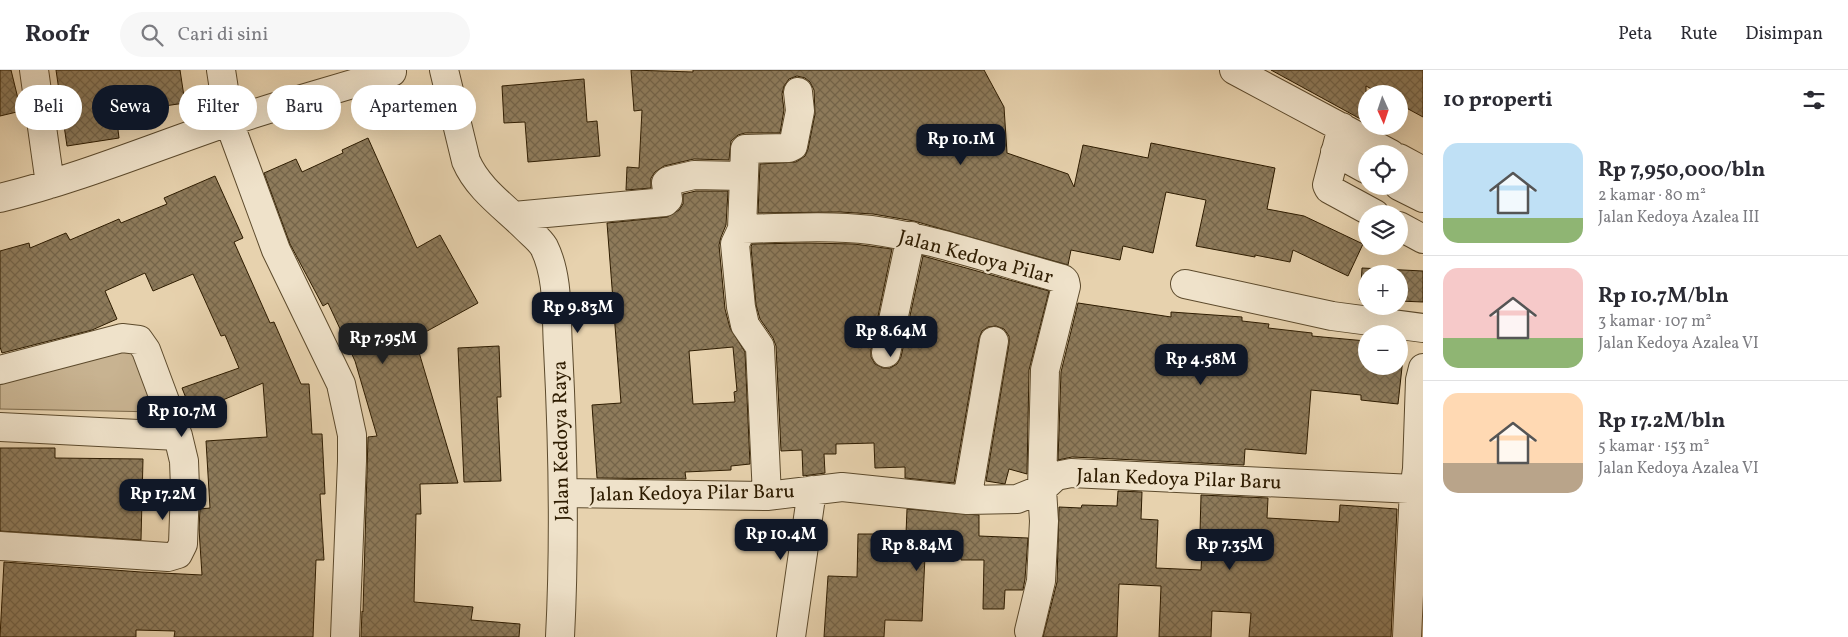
<!DOCTYPE html>
<html lang="id">
<meta charset="utf-8">
<style>
:root{--surface:#fff;--page:#f7f7f7;--text:#2b2b33;--muted:#7c7c81;--line:#e1e1e2;--accent:#111827}
body{margin:0;font-family:Vollkorn,serif;background:var(--page);color:var(--text);height:100vh;display:flex;flex-direction:column;font-size:19px;white-space:nowrap}
*{box-sizing:border-box;margin:0}
p{font-size:16px;color:var(--muted)}
.icon{flex:none;width:28px;height:28px;fill:none;stroke:currentColor;stroke-width:2;stroke-linecap:round;stroke-linejoin:round}
.map{position:relative;flex:1;overflow:hidden}
.sheet{display:flex;flex-direction:column;background:var(--surface);width:425px}
.sheet>*{flex:none}
.top-card{position:absolute;left:15px;top:15px;width:475px;height:45px;display:flex;gap:10px}
.needle{width:32px;rotate:177deg}
.fabs{position:absolute;left:1358px;top:15px;display:grid;gap:10px}
.fabs a{display:grid;place-items:center;width:50px;height:50px;border-radius:50%;background:var(--surface);box-shadow:0 5px 20px #0002;font-size:25px}
.price{position:absolute;translate:-50% -42px;padding:0 11px;border-radius:10px;background:var(--accent);color:#fff;font-size:16px;line-height:32px;filter:drop-shadow(0 1px 2px #0008)}
.price::after{content:'';position:absolute;left:50%;top:30px;width:15px;height:11px;margin-left:-8px;background:inherit;clip-path:polygon(0 0,100% 0,50% 100%)}
.price.selected{background:#222;color:#fff}
ul{padding:0;list-style:none}
li{display:flex;align-items:center;gap:15px;height:125px;padding:0 20px}
li+li{border-top:1px solid var(--line)}
li span{display:grid;place-items:center;flex:none;width:140px;height:100px;border-radius:15px;color:#555}
li>.icon{margin-inline-start:auto}
span .icon{width:60px;height:60px;fill:#fffc;stroke-width:1}
li b{font-size:21px}
h2{display:flex;justify-content:space-between;align-items:center;height:60px;padding:0 20px;font-size:21px}
.tag{padding:0 18px;border-radius:22px;background:var(--surface);box-shadow:0 5px 20px #0002;font-size:18px;line-height:45px}
.tag.selected{background:var(--accent);color:#fff}
header{display:flex;align-items:center;gap:30px;box-sizing:border-box;height:70px;padding:0 25px;background:var(--surface);border-bottom:1px solid var(--line)}
header strong{font-size:24px}
nav{display:flex;gap:28px;margin-inline-start:auto;font-size:18px}
.search{width:350px;height:45px;background:var(--page);display:flex;align-items:center;gap:12px;box-sizing:border-box;padding:0 18px;border-radius:28px;color:var(--muted);font-size:19px}
main{display:flex;flex:1;min-height:0}
.map>svg:first-child{display:block}
.green{fill:#c8b391;stroke:#7b6849}
.building{fill:url(#building-cross-hatch);stroke:#2e1c01;fill-rule:evenodd}
.lines{fill:none;stroke-linecap:round;stroke-linejoin:round}
.minor-casing{stroke:#5c4a2c;stroke-width:30}
.minor{stroke:#efe2ca;stroke-width:28}
.labels{text-anchor:middle;stroke-width:4.5;stroke-linejoin:round;paint-order:stroke}
.street-label{font-size:20px;fill:#2e1c01;stroke:#efe2ca}
</style>
<header>
<strong>Roofr</strong>
<div class="search"><svg class="icon" aria-label="search" viewBox="0 0 24 24"><circle cx="10" cy="10" r="6"/><path d="M15 15l6 6"/></svg>Cari di sini</div>
<nav><a>Peta</a><a>Rute</a><a>Disimpan</a></nav>
</header>
<main>
<div class="map">
<svg width="1423" height="567" viewBox="0 0 1423 567">
<defs>
<pattern id="building-cross-hatch" width="8" height="8" patternUnits="userSpaceOnUse" patternTransform="scale(1.25)"><rect width="8" height="8" fill="#8e7b5b"/><path d="M0 0l8 8M0 8l8-8" fill="none" stroke="#746449"/></pattern>
</defs>
<rect width="100%" height="100%" fill="#e7d2ae"/>
<filter id="stains"><feTurbulence type="fractalNoise" baseFrequency=".004" numOctaves="4"/><feColorMatrix values="0 0 0 0 .2 0 0 0 0 .09 0 0 0 0 .02 0 0 0 .5 -.17"/></filter>
<radialGradient id="worn" r=".72"><stop offset=".6" stop-color="#630" stop-opacity="0"/><stop offset="1" stop-color="#630" stop-opacity=".3"/></radialGradient>
<path class="green" d="M126 259 160 342 0 339V301Z"/>
<path class="building" d="M0 0H11L21 41 0 46Z
M56 0H180L185 33 116 43 119 68 67 76Z
M631 0 693 2V0H984L1004 37 1007 83 1068 104 1074 117 1083 75 1148 88 1151 73 1275 98 1267 139 1304 146 1363 174 1348 206 1293 180 1290 192 1255 185V187L1196 176 1206 130 1166 122 1153 183 1123 176 1120 190 1071 180 1068 195 914 151 873 144 840 142 758 143 760 94 796 92 805 86 808 79 815 44 814 20 810 12 805 8 797 6 789 9 784 16 782 24 784 40 780 63H745L738 65 731 71 729 90 694 89 664 96 655 102 651 108V118L626 120 627 97 639 98 642 40 634 41Z
M1271 0H1423V47L1399 34V24H1381L1366 16V52Z
M584 9 587 52 597 51 600 86 528 92 525 52 504 53 502 16Z
M368 68 417 178 440 165 478 233 391 281 418 279 458 413 420 414 421 444H416L414 532 473 537 471 550 520 554 519 567H361L362 541 363 542 368 367 377 366 355 291 328 233 323 236 290 174 264 103 296 89 302 102 343 83 342 80Z
M215 106 243 168 234 172 270 253 274 252 301 314H309L312 364H322L325 424H320L324 490H316L313 567H174L175 561 136 560V567H0L4 492 141 502 202 505 199 459 200 439 210 438 206 371 267 367 263 313 218 332 220 336 193 346 182 318 239 298 225 265 221 266 193 204 153 221 145 203 105 221 117 249 92 260 2 283 0 277V181L29 173 30 178 66 163 70 170 119 149 121 153 167 134 164 128Z
M696 121H728L726 155 721 167 719 175 725 239 730 258 745 282 750 394 731 396V400L685 402 686 409 597 408 592 335 621 333 607 153 667 147 679 140 683 134V124ZM733 277 737 321 734 322 735 332 693 334 689 281Z
M807 173 854 174 892 179 871 280V287L875 294 883 298H890L897 294 901 287 923 186 1049 221 1029 300 1027 404 1009 399 1005 414 986 411 1009 274V266L1004 259 996 256 988 257 982 261 979 268 954 413 905 408V397L875 398 874 373 836 374V384H824L825 403 803 406 802 380 781 381 776 276 773 268 760 249 756 235 751 177 752 174Z
M1362 198 1423 201V232L1399 231V204H1366V230H1360Z
M1078 233 1171 247V242L1242 247V251L1269 254 1268 258 1312 263V266L1366 271V296H1399V279H1404L1398 334 1361 330V325L1311 320 1306 384 1245 379 1244 395 1072 387 1058 390 1061 302Z
M499 276 501 327H497L501 411 464 412 458 278Z
M0 378H55V388L143 389 141 470 0 461Z
M1118 421 1142 422 1141 449 1158 450 1156 498 1201 500 1203 463H1200L1201 425 1268 428 1267 448 1339 452 1340 435 1397 439 1391 567H1249L1251 543 1212 541 1211 567H1159L1161 516 1119 514 1117 567H1043L1057 512 1059 437 1081 438 1082 435 1117 436Z
M907 439 979 445V466L1028 468 1025 509 1023 520H1005L1004 539H983L984 490H961V486H925L922 551 885 550 884 567H824L828 506 857 507 858 464H906Z"/>
<g class="lines">
<g class="minor-casing">
<path id="minor" d="M34 0 50 114
M221 0 229 52 276 180 341 314 352 365V391L345 567
M444 0 466 91C478 119 505 137 526 158 532 164 540 170 544 177 559 207 556 246 558 278 563 374 565 471 560 567
M1234 0 1391 84
M798 22 800 41 793 76 789 78 745 79 742 159C784 158 829 155 871 160 936 169 1000 192 1063 209L1065 211 1066 216 1045 300 1042 419 1044 451 1041 511 1029 561
M1342 57 1327 115 1329 119 1375 144
M1335 82 1366 99
M1399 88 1423 101
M1399 116 1423 128
M0 128C78 109 152 78 228 52 282 34 338 19 392 2
M514 146 665 132 668 129 666 113 668 111 694 105 743 106
M1399 156 1423 169
M742 159 735 174 741 237 745 255 760 277 767 426
M1185 214 1332 246 1423 258
M886 283 911 166
M0 300 122 268 139 270 146 280 178 366 184 391 185 418 183 474 178 484 168 487 0 476
M0 357 178 366
M1414 419 1417 399 1420 310 1423 298
M563 423 767 426 842 417 967 430 1017 429 1042 419 1056 406 1071 403 1414 419 1407 567
M967 430 994 271
M791 567 812 420"/>
</g>
<use href="#minor" class="minor"/>
</g>
<g class="labels">
<g class="street-label">
<text transform="translate(976 186) rotate(15)" y="7">Jalan Kedoya Pilar</text>
<text transform="translate(560 371) rotate(-91)" y="7">Jalan Kedoya Raya</text>
<text transform="translate(1179 408) rotate(2)" y="7">Jalan Kedoya Pilar Baru</text>
<text transform="translate(692 422) rotate(-1)" y="7">Jalan Kedoya Pilar Baru</text>
</g>
</g>
<rect width="100%" height="100%" filter="url(#stains)"/>
<rect width="100%" height="100%" fill="url(#worn)"/>
</svg>
<div class="fabs">
<a><svg class="needle" viewBox="-14 -14 28 28"><path d="M0-13l5 13h-10z" fill="#e53935"/><path d="M0 13l5-13h-10z" fill="#7c7c81"/></svg></a>
<a><svg class="icon" aria-label="locate" viewBox="0 0 24 24"><circle cx="12" cy="12" r="6"/><path d="M12 2v4M12 18v4M2 12h4M18 12h4"/></svg></a>
<a><svg class="icon" aria-label="layers" viewBox="0 0 24 24"><path d="M12 4l9 5-9 5-9-5zM3 14l9 5 9-5"/></svg></a>
<a>+</a>
<a>−</a>
</div>
<b class="price" style="left:961px;top:96px">Rp 10.1M</b>
<b class="price" style="left:578px;top:264px">Rp 9.83M</b>
<b class="price" style="left:891px;top:288px">Rp 8.64M</b>
<b class="price selected" style="left:383px;top:295px">Rp 7.95M</b>
<b class="price" style="left:1201px;top:316px">Rp 4.58M</b>
<b class="price" style="left:182px;top:368px">Rp 10.7M</b>
<b class="price" style="left:163px;top:451px">Rp 17.2M</b>
<b class="price" style="left:781px;top:491px">Rp 10.4M</b>
<b class="price" style="left:1230px;top:501px">Rp 7.35M</b>
<b class="price" style="left:917px;top:502px">Rp 8.84M</b>
<div class="top-card">
<a class="tag">Beli</a>
<a class="tag selected">Sewa</a>
<a class="tag">Filter</a>
<a class="tag">Baru</a>
<a class="tag">Apartemen</a>
</div>
</div>
<section class="sheet">
<h2>10 properti<svg class="icon" aria-label="filters" viewBox="0 0 24 24"><path d="M4 7h16M4 17h16"/><circle cx="9" cy="7" r="2"/><circle cx="15" cy="17" r="2"/></svg></h2>
<ul>
<li><span style="background:linear-gradient(#bfe0f5 75%,#8fb573 0)"><svg class="icon" aria-label="home" viewBox="0 0 24 24"><path d="M3 11l9-7 9 7M6 9v11h12V9"/></svg></span><div><b>Rp 7,950,000/bln</b><p>2 kamar · 80 m²</p><p>Jalan Kedoya Azalea III</p></div></li>
<li><span style="background:linear-gradient(#f6c9c9 70%,#8fb573 0)"><svg class="icon" aria-label="home" viewBox="0 0 24 24"><path d="M3 11l9-7 9 7M6 9v11h12V9"/></svg></span><div><b>Rp 10.7M/bln</b><p>3 kamar · 107 m²</p><p>Jalan Kedoya Azalea VI</p></div></li>
<li><span style="background:linear-gradient(#ffd9b3 70%,#b9a48a 0)"><svg class="icon" aria-label="home" viewBox="0 0 24 24"><path d="M3 11l9-7 9 7M6 9v11h12V9"/></svg></span><div><b>Rp 17.2M/bln</b><p>5 kamar · 153 m²</p><p>Jalan Kedoya Azalea VI</p></div></li>
</ul>
</section>
</main>
